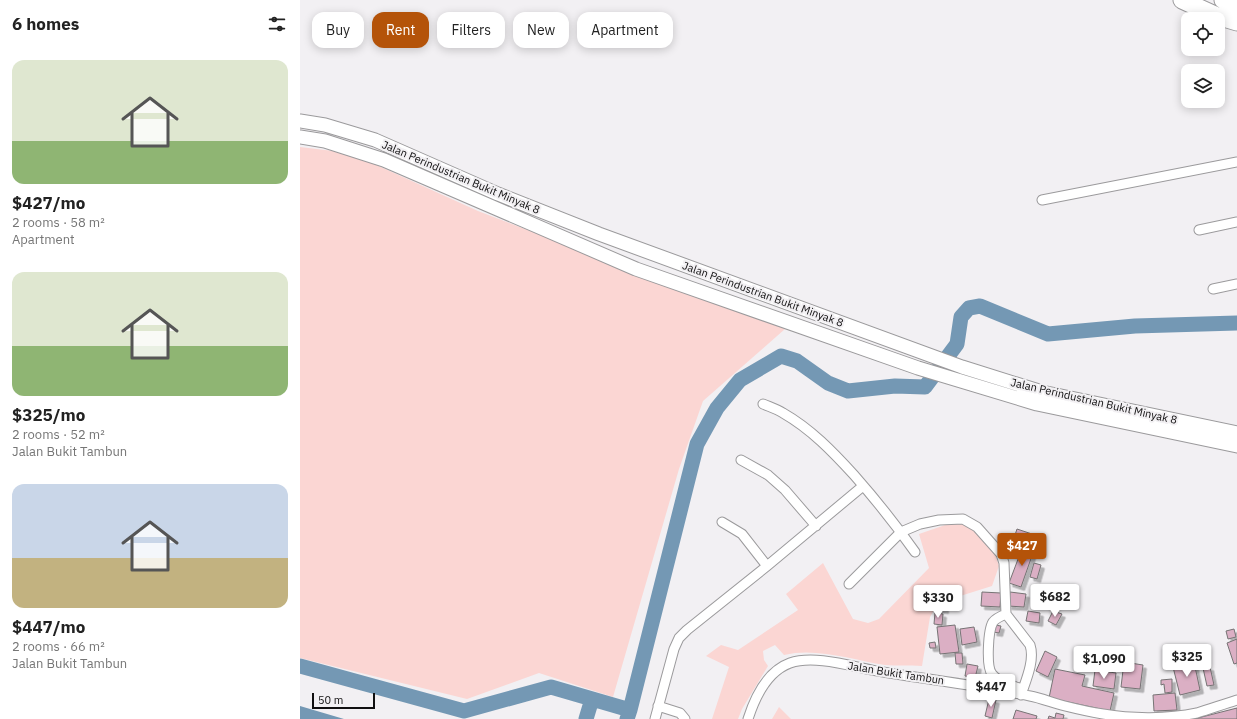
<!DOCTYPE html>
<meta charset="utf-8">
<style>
:root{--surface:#fff;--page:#f2f2f2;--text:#222;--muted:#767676;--accent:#b45309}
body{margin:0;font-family:"IBM Plex Sans",sans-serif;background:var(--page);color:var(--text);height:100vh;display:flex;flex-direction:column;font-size:15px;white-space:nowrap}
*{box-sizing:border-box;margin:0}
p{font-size:13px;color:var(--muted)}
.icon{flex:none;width:22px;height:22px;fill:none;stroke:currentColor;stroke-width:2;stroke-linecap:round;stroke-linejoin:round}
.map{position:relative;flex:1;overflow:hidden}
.side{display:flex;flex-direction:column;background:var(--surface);width:300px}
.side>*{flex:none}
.hud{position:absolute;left:12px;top:12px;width:380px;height:36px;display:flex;gap:8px}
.tools{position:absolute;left:881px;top:12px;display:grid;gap:8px}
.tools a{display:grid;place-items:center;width:44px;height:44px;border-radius:8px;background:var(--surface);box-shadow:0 2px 10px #0003;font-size:20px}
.scale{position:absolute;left:12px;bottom:10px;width:63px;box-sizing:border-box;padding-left:4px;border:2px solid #100f10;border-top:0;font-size:11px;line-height:14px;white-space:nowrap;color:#100f10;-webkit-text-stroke:3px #f2f0f3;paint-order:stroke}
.price{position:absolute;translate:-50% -34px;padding:0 9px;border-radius:4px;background:#fff;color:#222;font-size:13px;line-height:26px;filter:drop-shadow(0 1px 2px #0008)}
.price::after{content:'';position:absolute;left:50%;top:24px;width:12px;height:9px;margin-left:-6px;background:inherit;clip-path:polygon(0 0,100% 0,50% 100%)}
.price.on{background:var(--accent);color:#fff}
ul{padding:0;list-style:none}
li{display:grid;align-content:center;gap:8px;height:212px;padding:0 12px}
li span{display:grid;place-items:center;height:124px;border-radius:12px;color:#555}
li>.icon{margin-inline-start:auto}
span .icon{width:72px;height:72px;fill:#fffc;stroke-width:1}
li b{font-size:17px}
h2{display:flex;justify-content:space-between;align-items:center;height:48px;padding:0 12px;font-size:17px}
.pill{padding:0 14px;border-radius:12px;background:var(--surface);box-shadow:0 2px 10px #0003;font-size:14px;line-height:36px}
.pill.on{background:var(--accent);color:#fff}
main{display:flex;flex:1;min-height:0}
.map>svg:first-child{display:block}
.green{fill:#fbd6d3}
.water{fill:#7498b4}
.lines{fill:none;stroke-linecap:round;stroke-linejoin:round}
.river{stroke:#7498b4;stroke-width:15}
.building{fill:#dbafc4;stroke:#767374;filter:url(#shadow)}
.street-casing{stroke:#9b9a9c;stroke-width:11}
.secondary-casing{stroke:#9b9a9c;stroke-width:15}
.highway-casing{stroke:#9b9a9c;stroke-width:19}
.street{stroke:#fff;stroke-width:9}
.secondary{stroke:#fff;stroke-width:13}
.highway{stroke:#fff;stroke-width:17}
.labels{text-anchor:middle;stroke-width:4;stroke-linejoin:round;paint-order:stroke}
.street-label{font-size:11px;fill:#100f10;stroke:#f2f0f3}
</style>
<main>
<section class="side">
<h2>6 homes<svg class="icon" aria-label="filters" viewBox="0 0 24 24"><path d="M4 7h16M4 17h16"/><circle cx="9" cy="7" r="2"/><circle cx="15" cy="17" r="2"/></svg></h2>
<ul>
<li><span style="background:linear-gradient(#dfe7d0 65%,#8fb573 0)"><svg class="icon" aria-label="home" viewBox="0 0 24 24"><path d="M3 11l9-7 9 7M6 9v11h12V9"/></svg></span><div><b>$427/mo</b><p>2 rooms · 58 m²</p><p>Apartment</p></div></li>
<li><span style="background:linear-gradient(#dfe7d0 60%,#8fb573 0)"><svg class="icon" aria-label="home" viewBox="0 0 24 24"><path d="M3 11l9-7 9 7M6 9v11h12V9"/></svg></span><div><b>$325/mo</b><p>2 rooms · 52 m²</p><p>Jalan Bukit Tambun</p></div></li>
<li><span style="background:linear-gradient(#c9d6e8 60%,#c2b280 0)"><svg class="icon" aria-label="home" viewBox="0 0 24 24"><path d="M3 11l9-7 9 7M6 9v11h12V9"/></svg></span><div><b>$447/mo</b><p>2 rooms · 66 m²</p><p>Jalan Bukit Tambun</p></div></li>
</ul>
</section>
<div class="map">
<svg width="937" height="719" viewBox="0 0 937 719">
<defs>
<filter id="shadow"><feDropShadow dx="3.5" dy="3.5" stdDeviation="0" flood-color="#0004"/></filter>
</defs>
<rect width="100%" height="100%" fill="#f2f0f3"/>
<path class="green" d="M0 147 50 153 178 211 485 329 403 401 379 469 313 697 239 673 167 699 0 658Z
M651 523 664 524 674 531 695 554 699 566 692 586 638 603 630 617 622 666C609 665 597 666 585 665 553 660 516 647 484 655L475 645 463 651 464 660 468 666 442 709 438 719H412L429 667 406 656 421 645 438 650 498 610 486 594 523 563 553 619 568 623 579 619 629 568 619 534Z
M479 707 491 719H472Z"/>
<path class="water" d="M0 706 44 719H45H0Z"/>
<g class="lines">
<path class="river" d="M0 666 164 711 251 687 330 710 327 719
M330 710 397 444 417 408 440 380 481 356 497 361 528 383 548 391 595 386 625 387 657 344 661 317 669 308 680 306 748 334 835 326 937 323
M286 719 292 699"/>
</g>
<path class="building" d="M717 529 735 535 732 541 715 535Z
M723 546 734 550 721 587 709 583Z
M734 563 741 565 737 579 730 577Z
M682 592 701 593 700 607 681 606Z
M710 592 726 594 724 607 708 606Z
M639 604 645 605V610L638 609Z
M728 611 740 613 739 623 726 621Z
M753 611 762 614 756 625 748 621Z
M635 613 643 614 642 625 634 624Z
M655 625 659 652 640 654 637 627Z
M695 625 701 626 699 633 693 632Z
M674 627 677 642 662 645 660 629Z
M934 629 936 637 928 639 926 631Z
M937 639V663L934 664 927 643Z
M635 642 636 648H630L629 643Z
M745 651 757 657 748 677 736 671Z
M655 653H662L663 664H656Z
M824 662 843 665 840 689 821 687Z
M894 662 900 690 880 695 873 667Z
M667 664 678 666 675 678 665 676Z
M910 667 914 685 907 686 903 668Z
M755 669 785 675 782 686 814 693 810 711 749 698Z
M795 670 816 673 814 689 793 686Z
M686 678 692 679 691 683 685 682Z
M872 679V692L865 693 864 684 861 685V680Z
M875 693 877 710 854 711 853 695Z
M689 699 696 700 692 718 685 716Z
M937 708V719H894Z
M716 710 737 716 736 719H713Z
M756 713 764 715 763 719H748L749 716 755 718Z"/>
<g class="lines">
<g class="street-casing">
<path id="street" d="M742 200 937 162
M899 230 937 222
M913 289 937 284
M463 404C470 407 477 409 483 413 511 429 533 452 554 475 576 500 596 525 615 552
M441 460 468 475 485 490 516 526
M422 522 442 534 467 566
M549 584 601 532 620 524 639 520 663 519 677 527 701 554 704 563 706 614 730 645C735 660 726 680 721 695
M706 614C701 616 696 618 693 622 688 630 686 667 692 674 699 683 713 686 723 689
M358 706 380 713 385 719
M355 719 374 649 379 638 387 630 467 566 563 486
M448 719C455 697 468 671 490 663 516 654 556 668 583 672 632 680 681 686 730 696 741 698 753 703 765 706 777 709 790 712 803 714 832 719 868 719 897 713 910 709 924 704 937 700"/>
</g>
<g class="secondary-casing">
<path id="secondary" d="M0 121 25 125 75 140 198 194 299 234 662 367 742 392 937 433
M0 137 25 141 84 160 336 269 618 368 737 404 937 446"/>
</g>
<g class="highway-casing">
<path id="highway" d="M882 0 917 16 937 22
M923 0 937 5"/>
</g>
<use href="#street" class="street"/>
<use href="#secondary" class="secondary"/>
<use href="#highway" class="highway"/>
</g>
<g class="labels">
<g class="street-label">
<text transform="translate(161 177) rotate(23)" y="4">Jalan Perindustrian Bukit Minyak 8</text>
<text transform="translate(463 294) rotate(20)" y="4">Jalan Perindustrian Bukit Minyak 8</text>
<text transform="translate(794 401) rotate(13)" y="4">Jalan Perindustrian Bukit Minyak 8</text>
<text transform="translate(596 673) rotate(9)" y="4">Jalan Bukit Tambun</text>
</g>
</g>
</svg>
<div class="tools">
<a><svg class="icon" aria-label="locate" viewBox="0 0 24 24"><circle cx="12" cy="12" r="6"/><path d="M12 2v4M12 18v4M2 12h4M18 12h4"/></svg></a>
<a><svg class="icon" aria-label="layers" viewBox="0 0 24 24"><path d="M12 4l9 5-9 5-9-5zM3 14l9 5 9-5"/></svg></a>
</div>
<div class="scale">50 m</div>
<b class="price on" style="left:722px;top:567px">$427</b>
<b class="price" style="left:755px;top:618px">$682</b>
<b class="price" style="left:638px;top:619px">$330</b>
<b class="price" style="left:887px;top:678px">$325</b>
<b class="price" style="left:804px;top:680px">$1,090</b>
<b class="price" style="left:691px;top:708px">$447</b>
<div class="hud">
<a class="pill">Buy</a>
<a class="pill on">Rent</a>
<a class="pill">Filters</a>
<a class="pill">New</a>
<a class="pill">Apartment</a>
</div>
</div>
</main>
